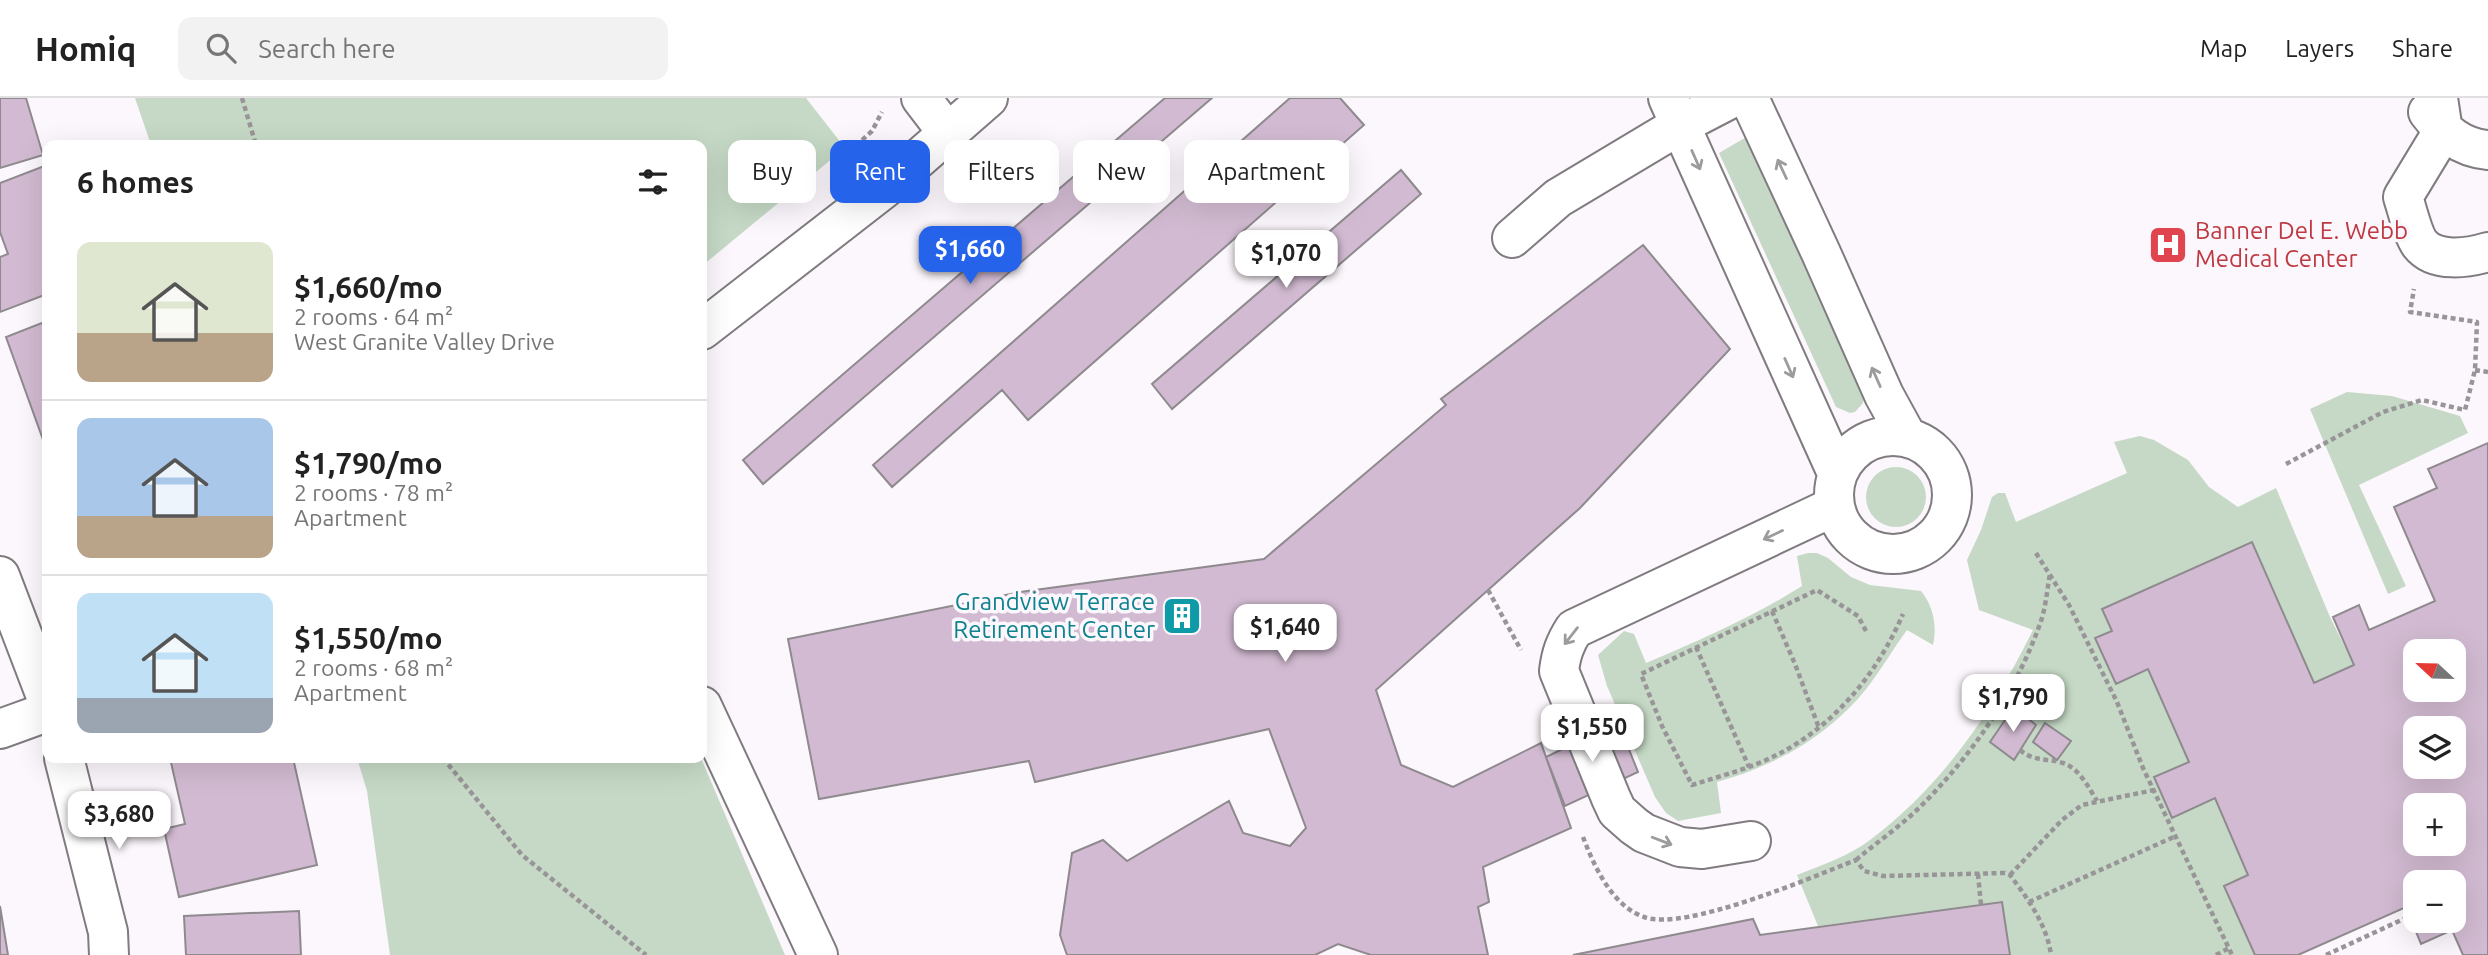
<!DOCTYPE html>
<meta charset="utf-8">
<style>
:root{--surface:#fff;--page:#f2f2f2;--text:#222;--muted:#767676;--line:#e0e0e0;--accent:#2563eb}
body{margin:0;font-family:Ubuntu,sans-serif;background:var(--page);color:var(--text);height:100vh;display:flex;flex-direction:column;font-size:26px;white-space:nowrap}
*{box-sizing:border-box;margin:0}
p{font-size:23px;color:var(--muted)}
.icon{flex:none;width:38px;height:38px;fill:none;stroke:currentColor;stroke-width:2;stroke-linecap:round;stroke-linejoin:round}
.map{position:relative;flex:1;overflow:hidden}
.details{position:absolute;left:42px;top:42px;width:665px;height:623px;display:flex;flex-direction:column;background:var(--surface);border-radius:14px;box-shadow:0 7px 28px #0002}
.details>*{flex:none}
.banner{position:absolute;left:728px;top:42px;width:665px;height:63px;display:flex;gap:14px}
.needle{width:46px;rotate:292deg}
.controls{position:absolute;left:2403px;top:541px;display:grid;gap:14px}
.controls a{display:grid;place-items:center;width:63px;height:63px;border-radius:14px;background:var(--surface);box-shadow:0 7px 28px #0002;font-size:35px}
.price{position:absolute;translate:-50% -60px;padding:0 16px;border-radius:14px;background:#fff;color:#222;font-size:23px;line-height:46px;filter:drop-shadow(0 2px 4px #0008)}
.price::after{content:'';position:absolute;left:50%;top:42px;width:21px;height:16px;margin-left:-10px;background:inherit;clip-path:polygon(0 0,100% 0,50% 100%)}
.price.active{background:var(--accent);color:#fff}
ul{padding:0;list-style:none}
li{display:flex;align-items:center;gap:21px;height:175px;padding:0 35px}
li+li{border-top:2px solid var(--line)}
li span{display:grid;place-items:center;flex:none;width:196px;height:140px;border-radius:14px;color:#555}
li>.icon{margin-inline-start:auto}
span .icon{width:84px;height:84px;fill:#fffc;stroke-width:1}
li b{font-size:30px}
h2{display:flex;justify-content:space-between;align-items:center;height:84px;padding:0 35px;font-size:30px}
.tag{padding:0 24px;border-radius:14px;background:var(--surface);box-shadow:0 7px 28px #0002;font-size:24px;line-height:63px}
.tag.active{background:var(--accent);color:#fff}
header{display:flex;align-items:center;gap:42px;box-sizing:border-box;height:98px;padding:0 35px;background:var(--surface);border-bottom:2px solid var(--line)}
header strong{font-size:33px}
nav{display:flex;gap:38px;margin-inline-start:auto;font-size:24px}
.search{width:490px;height:63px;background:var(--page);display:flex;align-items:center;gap:18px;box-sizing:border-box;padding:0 24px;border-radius:14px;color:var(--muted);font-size:26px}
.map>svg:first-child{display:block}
.green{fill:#c6d9c6}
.building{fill:#d2bbd2;stroke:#8e8a8e;stroke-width:2;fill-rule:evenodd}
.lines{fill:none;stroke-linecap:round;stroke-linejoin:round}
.minor-casing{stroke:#7f7b7f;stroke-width:42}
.path{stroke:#989598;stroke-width:4.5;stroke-dasharray:5 3.5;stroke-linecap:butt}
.minor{stroke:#fff;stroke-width:38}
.oneway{stroke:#9c9c9c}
.labels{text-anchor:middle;stroke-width:7;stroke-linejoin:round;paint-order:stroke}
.health-label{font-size:24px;fill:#be3a42;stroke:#fcf7fc;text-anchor:start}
.culture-label{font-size:24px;fill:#0d838f;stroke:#fcf7fc;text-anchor:end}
</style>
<header>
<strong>Homiq</strong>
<div class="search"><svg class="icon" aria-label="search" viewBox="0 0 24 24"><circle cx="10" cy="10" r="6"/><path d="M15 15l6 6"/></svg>Search here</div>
<nav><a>Map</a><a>Layers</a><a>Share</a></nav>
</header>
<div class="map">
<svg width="2488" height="857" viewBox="0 0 2488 857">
<rect width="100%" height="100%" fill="#fcf7fc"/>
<path class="green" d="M135 0H806L845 50 702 168V47H151Z
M1755 34 1865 292 1863 305 1855 314 1850 315 1836 309 1719 55Z
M2347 294 2392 298 2460 318 2468 335 2359 387 2406 488 2388 496 2310 311Z
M2140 338 2154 342 2188 362 2209 389 2238 409 2276 390 2330 519 2354 567 2314 585 2115 534 2095 540 2116 585 2148 571 2189 664 2154 679 2172 719 2215 700 2248 777 2224 788 2255 857H2010L2002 804 1818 828 1797 777C1822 767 1849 758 1870 742 1943 687 1993 613 2033 532L1979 512 1967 462 1981 432 1992 399 1998 395H2005L2016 424 2127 375 2114 344Z
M1866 399a30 30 0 1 1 60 0a30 30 0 1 1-60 0Z
M1808 455H1817L1828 460 1851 479 1870 487 1921 493C1934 509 1937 528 1933 547L1907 532C1893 551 1881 572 1867 590 1829 638 1775 668 1717 684L1721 715 1678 723 1666 715 1655 699 1607 588 1598 557 1624 533 1634 536 1646 565C1700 542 1753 519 1802 488L1797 458Z
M357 660H701L785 857H390L367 693Z"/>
<path class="building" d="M0 0H26L43 57 0 70Z
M1165 0H1212L763 386 743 362Z
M1290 0H1340L1364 27 1028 322 1002 292 892 389 873 367Z
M47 67V196L0 214V159L8 156 0 134V85Z
M1401 72 1421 96 1172 311 1152 286Z
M1643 147 1730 251 1580 410 1376 592 1401 667 1453 689 1541 645 1571 730 1483 769 1489 804 1478 809 1488 857H1371L1338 846 1315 857H1067L1060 837 1072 755 1103 742 1127 763 1229 703 1243 735 1290 748 1306 730 1269 631 1035 684 1029 663 819 701 788 541 1020 494 1264 461 1446 307 1441 301Z
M47 223V349L46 350 6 239Z
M2488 345V857H2463L2452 832 2421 846 2406 809 2298 857H2255L2224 788 2248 777 2215 700 2172 720 2154 679 2189 664 2148 571 2116 586 2095 540 2112 533 2102 511 2252 444 2314 585 2354 567 2333 519 2359 507 2369 532 2435 503 2394 409 2437 390 2428 371ZM2415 553H2454V592H2415ZM2415 630H2454V668H2415ZM2415 707H2454V746H2415ZM2415 784H2454V822H2415Z
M2014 609 2036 627 2014 662 1990 644Z
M1618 624 1638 674 1565 708 1546 659Z
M2045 625 2071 643 2057 662 2033 644Z
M170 660H293L317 767 179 799 164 731 185 726Z
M2002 804 2010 857H1573L1753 821 1760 837Z
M0 808 8 857H0Z
M299 813 301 857H186L184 818Z"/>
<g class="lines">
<g class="minor-casing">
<path id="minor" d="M921 0 947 34
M1668 0 1837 375
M1749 0 1821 155 1884 297 1907 339
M2438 0 2443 33 2403 99C2407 111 2413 137 2420 146 2435 165 2468 160 2488 154
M2428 14C2443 34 2461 50 2488 52
M1512 140 1558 100 1680 27 1732 0
M702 232 885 90 988 0
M1834 397a59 59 0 1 1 118 0a59 59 0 1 1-118 0Z
M0 478 47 601
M702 608 818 857
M0 631 47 614
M64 660 108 834 109 857
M1751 743 1702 751 1680 749 1644 735 1634 728 1617 713 1611 700 1559 573C1561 556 1565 545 1574 531L1835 408"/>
</g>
<path class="path" d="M242 0 256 47
M837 65 872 33 882 14
M2475 272 2488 274
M2286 366 2383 314 2422 302 2465 312 2475 272 2477 224 2410 214 2414 191
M2036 455 2069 507 2117 604 2143 670 2232 857
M1488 492 1521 552
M1772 513 1795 566 1819 630
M1866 533 1858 518 1817 492 1641 576 1662 628 1692 687C1714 680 1737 674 1759 665 1826 638 1875 581 1903 516
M1696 549 1749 669
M2020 652C2034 664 2047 660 2063 665 2079 670 2089 690 2097 703
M443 660 522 757 646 857
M1583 739C1594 768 1612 808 1644 819 1685 834 1812 779 1856 762L1864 773 1883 778 2005 775 2010 777C2028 801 2047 827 2051 857
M1856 762C1876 745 1898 730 1918 711 1970 660 2017 593 2041 523 2046 508 2047 492 2050 476
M1978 776 1981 807
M2010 777 2062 722 2082 707 2154 692
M2029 804 2176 738
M2216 857 2229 850
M2326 857 2410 818"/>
<use href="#minor" class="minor"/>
</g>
<defs><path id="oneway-shaft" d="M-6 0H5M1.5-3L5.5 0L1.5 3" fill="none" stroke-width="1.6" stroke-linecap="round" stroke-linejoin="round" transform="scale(1.75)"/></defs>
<g class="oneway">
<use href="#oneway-shaft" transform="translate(1696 62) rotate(66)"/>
<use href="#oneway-shaft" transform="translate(1782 71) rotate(-115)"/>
<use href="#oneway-shaft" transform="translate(1789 270) rotate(66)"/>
<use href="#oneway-shaft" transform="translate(1876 279) rotate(-114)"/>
<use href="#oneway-shaft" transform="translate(1773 437) rotate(155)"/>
<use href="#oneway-shaft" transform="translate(1571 538) rotate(128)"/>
<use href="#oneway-shaft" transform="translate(1662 743) rotate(21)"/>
</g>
<defs>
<g id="hospital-square" transform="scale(2.0125)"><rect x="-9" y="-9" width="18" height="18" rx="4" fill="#e0444e" stroke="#fcf7fc"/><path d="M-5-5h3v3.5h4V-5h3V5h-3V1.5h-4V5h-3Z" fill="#fff"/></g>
<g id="building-square" transform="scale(2.0125)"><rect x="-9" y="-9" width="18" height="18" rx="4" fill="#0f9aa8" stroke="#fcf7fc"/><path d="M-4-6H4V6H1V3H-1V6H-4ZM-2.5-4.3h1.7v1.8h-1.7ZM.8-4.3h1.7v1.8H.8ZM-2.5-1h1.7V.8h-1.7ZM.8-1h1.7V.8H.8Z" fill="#fff"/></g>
</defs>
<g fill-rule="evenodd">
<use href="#hospital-square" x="2168" y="147"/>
<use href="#building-square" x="1182" y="518"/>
</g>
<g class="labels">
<g class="health-label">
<text x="2195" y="141">Banner Del E. Webb<tspan x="2195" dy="28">Medical Center</tspan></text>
</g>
<g class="culture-label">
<text x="1155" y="512">Grandview Terrace<tspan x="1155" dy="28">Retirement Center</tspan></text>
</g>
</g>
</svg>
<div class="controls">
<a><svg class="needle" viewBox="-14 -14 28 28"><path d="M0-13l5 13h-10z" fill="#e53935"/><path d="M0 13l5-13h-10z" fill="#767676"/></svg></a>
<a><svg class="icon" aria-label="layers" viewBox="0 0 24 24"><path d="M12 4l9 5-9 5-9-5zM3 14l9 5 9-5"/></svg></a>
<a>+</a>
<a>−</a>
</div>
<b class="price active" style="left:970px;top:188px">$1,660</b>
<b class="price" style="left:1286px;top:192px">$1,070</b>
<b class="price" style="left:1285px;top:566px">$1,640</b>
<b class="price" style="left:2013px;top:636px">$1,790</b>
<b class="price" style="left:1592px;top:666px">$1,550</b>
<b class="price" style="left:119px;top:753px">$3,680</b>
<div class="banner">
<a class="tag">Buy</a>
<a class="tag active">Rent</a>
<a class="tag">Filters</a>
<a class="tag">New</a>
<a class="tag">Apartment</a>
</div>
<section class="details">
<h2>6 homes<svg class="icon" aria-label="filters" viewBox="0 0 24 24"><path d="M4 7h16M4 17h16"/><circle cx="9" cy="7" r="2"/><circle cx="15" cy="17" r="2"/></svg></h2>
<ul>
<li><span style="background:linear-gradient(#dfe7d0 65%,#b9a48a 0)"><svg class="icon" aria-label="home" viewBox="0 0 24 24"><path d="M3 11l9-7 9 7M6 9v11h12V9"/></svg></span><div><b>$1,660/mo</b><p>2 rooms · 64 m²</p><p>West Granite Valley Drive</p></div></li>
<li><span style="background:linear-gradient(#a9c7e8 70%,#b9a48a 0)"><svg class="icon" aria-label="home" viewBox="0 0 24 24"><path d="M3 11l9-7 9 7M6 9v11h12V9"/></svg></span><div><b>$1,790/mo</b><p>2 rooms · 78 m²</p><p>Apartment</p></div></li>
<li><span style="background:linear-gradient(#bfe0f5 75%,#9aa5b1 0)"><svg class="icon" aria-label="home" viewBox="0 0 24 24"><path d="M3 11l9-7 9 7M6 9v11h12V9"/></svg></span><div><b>$1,550/mo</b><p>2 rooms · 68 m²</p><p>Apartment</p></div></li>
</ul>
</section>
</div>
